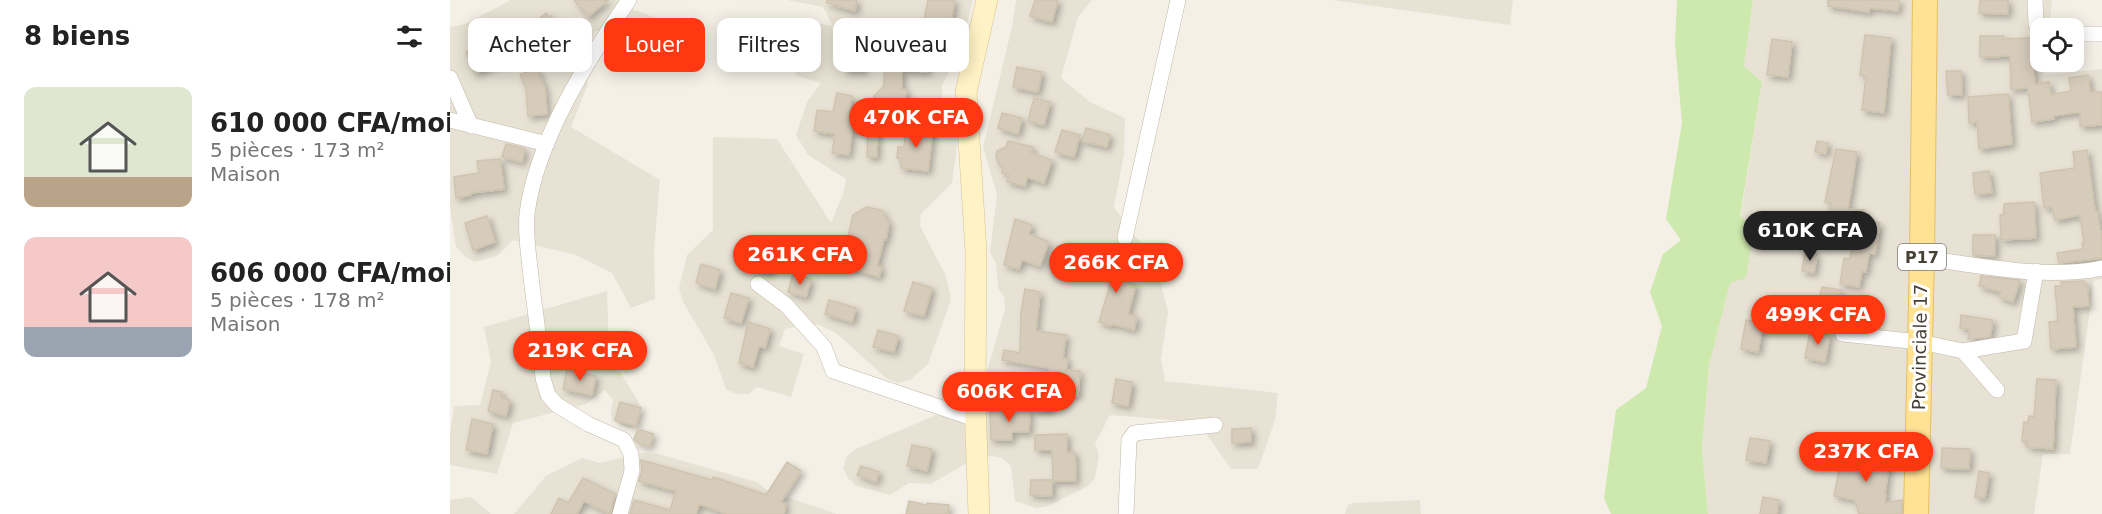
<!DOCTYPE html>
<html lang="fr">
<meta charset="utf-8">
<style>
:root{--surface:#fff;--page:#f6f6f6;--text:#222;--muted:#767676;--accent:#ff3812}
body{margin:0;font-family:"DejaVu Sans",sans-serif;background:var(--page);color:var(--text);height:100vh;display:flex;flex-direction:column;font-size:22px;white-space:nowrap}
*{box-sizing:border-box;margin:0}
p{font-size:20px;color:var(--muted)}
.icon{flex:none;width:33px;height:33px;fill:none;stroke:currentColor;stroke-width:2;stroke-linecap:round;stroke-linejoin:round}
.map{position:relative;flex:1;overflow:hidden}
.details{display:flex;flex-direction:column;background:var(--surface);width:450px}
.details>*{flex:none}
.hud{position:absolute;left:18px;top:18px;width:570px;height:54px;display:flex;gap:12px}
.controls{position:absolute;left:1580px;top:18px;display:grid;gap:12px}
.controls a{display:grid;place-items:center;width:54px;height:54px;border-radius:12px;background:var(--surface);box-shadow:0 3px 15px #0003;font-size:30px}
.price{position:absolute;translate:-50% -51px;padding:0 14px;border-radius:21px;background:var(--accent);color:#fff;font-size:20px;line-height:39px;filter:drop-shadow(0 2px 3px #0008)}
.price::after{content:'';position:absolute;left:50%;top:36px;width:18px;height:14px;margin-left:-9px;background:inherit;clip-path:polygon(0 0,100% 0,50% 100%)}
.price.on{background:#222;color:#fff}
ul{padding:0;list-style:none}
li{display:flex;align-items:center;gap:18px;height:150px;padding:0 24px}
li span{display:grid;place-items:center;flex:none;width:168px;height:120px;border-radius:12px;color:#555}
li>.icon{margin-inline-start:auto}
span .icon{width:72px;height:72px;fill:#fffc;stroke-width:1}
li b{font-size:26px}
h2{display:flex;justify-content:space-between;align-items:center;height:72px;padding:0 24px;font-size:26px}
.chip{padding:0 21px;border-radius:12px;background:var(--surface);box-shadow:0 3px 15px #0003;font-size:21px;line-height:54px}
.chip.on{background:var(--accent);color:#fff}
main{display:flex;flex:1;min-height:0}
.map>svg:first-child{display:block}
.residential{fill:#e8e2d4}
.green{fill:#cee9ae}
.building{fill:#d6ccbc;stroke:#d0c4af;stroke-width:1.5;filter:url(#shadow)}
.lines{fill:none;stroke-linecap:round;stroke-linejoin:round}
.street-casing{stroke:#bfb8a9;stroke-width:16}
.secondary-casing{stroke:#d5c495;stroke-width:22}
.primary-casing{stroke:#e6c062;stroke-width:26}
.street{stroke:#fff;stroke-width:15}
.secondary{stroke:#fff2c5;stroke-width:21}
.primary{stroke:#ffe294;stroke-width:24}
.labels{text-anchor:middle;stroke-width:6;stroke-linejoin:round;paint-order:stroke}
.shield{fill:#fff;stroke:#7e7972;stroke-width:1.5}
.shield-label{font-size:16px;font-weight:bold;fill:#474035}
.street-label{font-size:18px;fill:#474035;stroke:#fff}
</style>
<main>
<section class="details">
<h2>8 biens<svg class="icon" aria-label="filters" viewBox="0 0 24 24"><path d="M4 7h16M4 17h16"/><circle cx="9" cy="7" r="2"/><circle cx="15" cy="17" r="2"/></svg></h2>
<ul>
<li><span style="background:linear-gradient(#dfe7d0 75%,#b9a48a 0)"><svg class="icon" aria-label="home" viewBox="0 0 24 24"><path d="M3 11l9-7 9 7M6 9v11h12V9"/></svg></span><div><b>610 000 CFA/mois</b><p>5 pièces · 173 m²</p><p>Maison</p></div></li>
<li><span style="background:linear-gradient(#f6c9c9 75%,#9aa5b1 0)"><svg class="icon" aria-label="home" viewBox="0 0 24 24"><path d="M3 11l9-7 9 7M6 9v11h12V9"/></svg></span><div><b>606 000 CFA/mois</b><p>5 pièces · 178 m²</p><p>Maison</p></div></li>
</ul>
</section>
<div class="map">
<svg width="1652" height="514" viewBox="0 0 1652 514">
<defs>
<filter id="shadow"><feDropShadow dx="3.5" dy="3.5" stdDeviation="3" flood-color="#0004"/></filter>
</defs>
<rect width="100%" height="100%" fill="#f4f0e6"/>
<path class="residential" d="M61 0H172L179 8 212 20 214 32 209 54 200 61 169 49 156 30 145 31 133 61 138 84 121 127 210 180 204 250 205 299 181 308 162 273 126 255 63 240 47 256 25 262 15 257 6 247 0 207V27L15 24Z
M337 0H523L509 55 492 85V97L503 116 508 138 502 183 471 214 470 226 496 276 501 300 478 364 460 380 448 383 437 379 386 333 367 324 354 325 335 329 329 346 354 354 341 397 307 387 298 394H286L276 389 264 355 232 300 229 288 237 255 263 230V137L327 139 381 223 394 191 396 179 358 155 346 135 357 102 371 83 345 75 354 21 383 26 373 7Z
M566 0H642L628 17 611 78 640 102 675 118 674 154 664 207 706 264 718 312 711 359 715 381 828 393 825 420 808 469H781L753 429 733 421 660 415 645 444 649 455 645 478 638 486 598 506 586 508 565 501 561 466 552 458 542 456 520 461 481 484 459 483 440 495 406 486 398 478 393 468 397 456 406 449 524 399 532 389 555 309 554 297 548 288 546 263 540 252 547 194 533 147 562 27Z
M882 0H1063L1060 25Z
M1303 0H1467L1459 514H1258L1252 449 1259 366 1280 283 1312 82 1294 66Z
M1481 0H1602L1599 28H1590V62H1595L1594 75 1652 69V279L1644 281 1620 454H1593L1584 514H1473Z
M157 291 159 351 140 361 170 372 192 408 187 426 179 428 162 421 161 413 163 400 155 390 136 404 63 423 47 474 0 465V434L4 406 30 405 41 362 34 327Z
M193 453 209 454 307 482 318 491 387 514H64L96 476 132 458 150 463Z
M21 497 41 514H0V500Z
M970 500 971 514H895L898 505 904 503Z"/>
<path class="green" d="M1227 0H1303L1294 66 1312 82 1290 216 1304 228 1296 278 1280 283 1259 366 1252 449 1258 514H1161L1154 498 1166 410 1196 388 1212 326 1200 292 1213 254 1231 240 1216 219 1232 123 1225 43Z"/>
<path class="building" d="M124 0H158L138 17Z
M377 0H407L405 11 377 3Z
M478 0H505L497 44 480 41 477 72 452 70V89L457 90 455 104 438 103 436 118 422 115 424 96 434 86 435 51 457 54 458 40 470 41Z
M585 0H608L602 22 580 16Z
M1378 0H1449L1448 11 1420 8 1419 12 1378 6Z
M1530 0H1558V14L1529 13Z
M96 13 117 39 105 49 84 23Z
M185 25 206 38 196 53 176 40Z
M1415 35 1441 38 1434 113 1412 110 1416 76 1410 75Z
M1530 36H1553V39L1581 38 1585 84 1599 82 1601 95 1621 91 1619 78 1638 75 1640 92H1652V125L1630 126V112L1603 116 1604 119 1582 122 1578 88 1561 89 1560 56 1530 57Z
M1322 39 1342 42 1338 77 1317 75Z
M44 41 52 62 25 73 16 52Z
M433 44 434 59H422V45Z
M395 55 415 57 414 71 394 70Z
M567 67 592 72 588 92 563 87Z
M86 68 95 88 97 114 78 116 76 88 70 75Z
M1496 71H1511L1512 95H1498Z
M387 93 402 96 399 114 404 115 399 155 382 153 385 134 364 131 367 110 383 112Z
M1558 94 1562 144 1529 149 1527 122 1519 123 1518 97Z
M584 98 600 102 594 125 578 121Z
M552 113 572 118 568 134 548 128Z
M418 117 428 119 427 157H417Z
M456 128 483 129 478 171 451 168V159L447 158 448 147H454Z
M636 128 660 135 657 147 632 141Z
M612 130 630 135 624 157 605 152Z
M558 141 583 147 581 153 602 160 594 183 577 177 575 186 557 182 559 175 552 173 553 166 549 164 546 157 547 151 556 147Z
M1367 141 1378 143 1376 154 1365 152Z
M56 144 75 149 72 162 52 157Z
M1386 149 1407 152 1398 209 1414 210 1412 220 1430 223 1425 254 1419 253 1416 272 1412 271 1409 287 1390 284 1394 258 1400 259 1403 239 1376 235 1381 203 1375 202Z
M1637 150 1645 211H1647L1652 240V258L1609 263 1607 253 1633 249 1632 243 1634 242 1630 215 1605 220 1602 207 1594 208 1590 173 1625 168 1623 152Z
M50 159 54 189 21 193V195L6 198 4 177 29 173 27 161Z
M1539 171 1542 193 1525 194 1523 173Z
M1584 202 1586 238 1551 240 1550 215 1554 214V204Z
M416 207 431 210 439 224 436 240 434 239 427 266 432 267 429 277 380 262 387 242 396 245 403 215Z
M37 216 45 242 23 250 15 223Z
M565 219 582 225 579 234 599 242 590 266 572 260 569 269 554 265Z
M1523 235H1545V256L1523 255Z
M310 236 328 241 319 273 301 268Z
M1355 252 1367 254 1364 273 1352 271Z
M640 257 658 264 659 259 677 263 673 281 686 285 678 314 687 317 684 330 662 324 661 326 649 322 662 278 636 267Z
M251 264 270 270 265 289 246 283Z
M343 274 361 279 356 297 338 292Z
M1531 276 1570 280 1563 302 1549 297 1551 292 1529 286Z
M1634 281V284H1637L1639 306 1623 307 1626 347 1601 349 1599 322 1608 321 1605 286H1612L1611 282Z
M463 282 482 288 474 316 454 311Z
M1372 287 1391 290 1387 309 1368 306Z
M575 289 590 292 586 331 616 335 613 358 618 359 616 370 630 371 628 396 599 395V368L552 360 554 350 570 353 571 313Z
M281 293 299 298 291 323 274 318Z
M379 300 406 308 402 322 375 314Z
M1511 315 1543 320 1540 337 1518 339 1520 329 1510 328Z
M1296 320 1313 323 1308 352 1291 349Z
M298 322 320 329 315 348 309 346 303 367 289 363Z
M428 330 448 336 444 352 423 347Z
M1360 331 1380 334 1375 362 1355 358Z
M117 370 146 376 142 395 113 389Z
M666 379 682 382 678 406 662 403Z
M1587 379 1606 380 1603 449 1577 447V441H1572L1574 422 1578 423 1579 416 1584 417Z
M43 390 52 392 51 398 60 400 56 416 38 411Z
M600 399 601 410 585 411 584 400Z
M170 402 191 408 186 426 165 420Z
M568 408H580L579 432H562V440H541L540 411 568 410Z
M22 419 43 424 37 454 16 450Z
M801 428V442L782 443V429Z
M188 429 204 434 199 447 186 442 184 439Z
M617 434V453L625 452 626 481H603L602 450H585V435Z
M1300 438 1320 441 1316 463 1296 460Z
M462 445 482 449 477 471 457 466Z
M1394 445 1404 447 1403 452 1440 458 1435 494H1436L1435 503 1452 500V514H1409L1405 500 1384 496Z
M1492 448 1520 449 1519 469 1491 468Z
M191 460 262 480 263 477 316 495 337 462 351 471 331 502 336 504 334 514H277L249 504 246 514H180L184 500 220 510 226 491 189 481 192 471Z
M411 466 429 472 426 482 407 475Z
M1529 471 1539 473 1535 498 1525 497Z
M133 478 165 494 160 514 134 501 127 514H101L109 498 118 503Z
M581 480H602V496L580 495Z
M1313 497 1329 500 1327 514H1310Z
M459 501 476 505 477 503 499 505 498 514H456Z"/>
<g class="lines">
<g class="street-casing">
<path id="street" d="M1585 0 1586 24 1590 31
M1623 34H1652
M0 78 21 126
M0 120 97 144
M675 238 728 0
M1472 258C1530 265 1595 280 1652 268
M308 284 336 305 374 347 383 371 525 419
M1393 334 1470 342 1513 351 1547 390
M1513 351 1574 341 1586 271
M170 514 182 471 181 454 174 440 138 424 107 405 98 395 93 378C90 344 85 311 81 277 79 256 75 235 77 214 86 141 138 59 179 0
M676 514 679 440 684 433 765 425"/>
</g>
<g class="secondary-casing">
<path id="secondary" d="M529 514 525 404 526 252 516 92 537 0"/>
</g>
<g class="primary-casing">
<path id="primary" d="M1466 514 1472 258 1475 0"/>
</g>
<use href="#street" class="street"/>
<use href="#secondary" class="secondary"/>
<use href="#primary" class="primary"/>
</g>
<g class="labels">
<rect class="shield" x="1448" y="244" width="48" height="26" rx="4.5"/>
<g class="shield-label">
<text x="1472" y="263">P17</text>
</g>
<g class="street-label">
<text transform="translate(1470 347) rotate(-89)" y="6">Provinciale 17</text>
</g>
</g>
</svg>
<div class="controls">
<a><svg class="icon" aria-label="locate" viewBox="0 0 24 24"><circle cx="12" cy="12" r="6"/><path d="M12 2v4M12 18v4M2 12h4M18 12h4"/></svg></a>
</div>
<b class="price" style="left:466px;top:149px">470K CFA</b>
<b class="price on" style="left:1360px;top:262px">610K CFA</b>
<b class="price" style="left:350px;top:286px">261K CFA</b>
<b class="price" style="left:666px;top:294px">266K CFA</b>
<b class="price" style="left:1368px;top:346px">499K CFA</b>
<b class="price" style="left:130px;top:382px">219K CFA</b>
<b class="price" style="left:559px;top:423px">606K CFA</b>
<b class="price" style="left:1416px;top:483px">237K CFA</b>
<div class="hud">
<a class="chip">Acheter</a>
<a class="chip on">Louer</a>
<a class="chip">Filtres</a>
<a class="chip">Nouveau</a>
</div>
</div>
</main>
